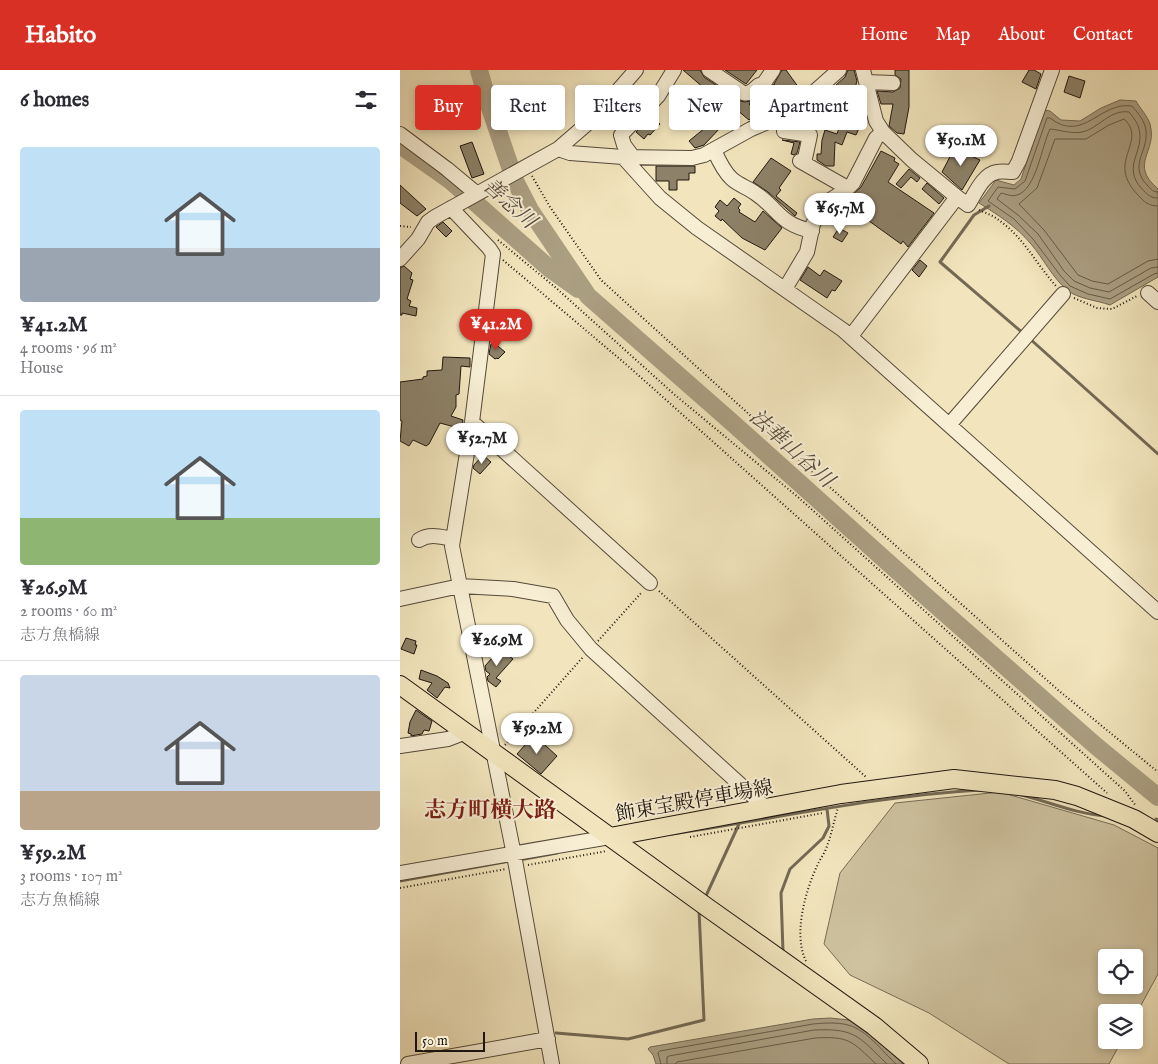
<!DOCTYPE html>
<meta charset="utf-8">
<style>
:root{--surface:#fff;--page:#f7f7f7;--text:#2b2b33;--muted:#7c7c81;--line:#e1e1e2;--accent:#d93025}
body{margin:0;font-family:"IM FELL English","Noto Serif JP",serif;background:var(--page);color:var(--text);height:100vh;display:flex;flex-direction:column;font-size:19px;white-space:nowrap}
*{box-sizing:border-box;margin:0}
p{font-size:16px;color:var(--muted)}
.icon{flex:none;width:28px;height:28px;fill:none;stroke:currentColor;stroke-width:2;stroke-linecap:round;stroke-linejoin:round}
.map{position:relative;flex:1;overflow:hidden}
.sheet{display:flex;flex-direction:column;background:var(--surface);width:400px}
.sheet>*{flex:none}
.banner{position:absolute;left:15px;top:15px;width:475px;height:45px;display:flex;gap:10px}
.buttons{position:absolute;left:698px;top:879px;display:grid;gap:10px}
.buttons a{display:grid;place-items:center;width:45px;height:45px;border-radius:5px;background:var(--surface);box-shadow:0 2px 8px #0003;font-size:25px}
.scale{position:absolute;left:15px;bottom:12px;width:70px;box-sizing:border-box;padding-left:5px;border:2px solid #20170f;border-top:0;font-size:14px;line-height:18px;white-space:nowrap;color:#20170f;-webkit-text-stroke:4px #f7eed4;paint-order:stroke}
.price{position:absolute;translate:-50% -42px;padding:0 11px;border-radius:18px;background:#fff;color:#222;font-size:16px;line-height:32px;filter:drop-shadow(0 1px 2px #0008)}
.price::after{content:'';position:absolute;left:50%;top:30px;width:15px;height:11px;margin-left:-8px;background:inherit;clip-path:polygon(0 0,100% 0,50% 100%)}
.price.selected{background:var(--accent);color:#fff}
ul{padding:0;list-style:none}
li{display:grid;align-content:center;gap:10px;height:265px;padding:0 20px}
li+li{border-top:1px solid var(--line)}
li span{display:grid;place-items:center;height:155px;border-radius:5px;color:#555}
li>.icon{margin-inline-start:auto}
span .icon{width:90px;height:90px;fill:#fffc;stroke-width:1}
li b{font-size:21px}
h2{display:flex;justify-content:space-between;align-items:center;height:60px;padding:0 20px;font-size:21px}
.chip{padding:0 18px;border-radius:5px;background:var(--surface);box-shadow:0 2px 8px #0003;font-size:18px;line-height:45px}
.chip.selected{background:var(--accent);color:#fff}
header{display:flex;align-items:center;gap:30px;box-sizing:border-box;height:70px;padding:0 25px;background:var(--accent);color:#fff}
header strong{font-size:24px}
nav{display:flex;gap:28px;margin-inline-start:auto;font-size:18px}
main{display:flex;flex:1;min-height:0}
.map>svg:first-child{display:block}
.green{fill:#cec29f;stroke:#776c57;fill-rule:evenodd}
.water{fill:#ab9f82;stroke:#736954}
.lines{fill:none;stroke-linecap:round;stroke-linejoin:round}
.shore{stroke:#665b48;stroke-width:1}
.stream{stroke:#736954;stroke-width:3}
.river{stroke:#ab9f82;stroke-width:18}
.building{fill:#8d8269;stroke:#20170f}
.minor-casing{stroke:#544a3a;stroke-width:16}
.major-casing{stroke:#20170f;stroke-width:20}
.path{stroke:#20170f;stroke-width:2;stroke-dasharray:1 2.5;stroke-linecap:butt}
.minor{stroke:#f7eed4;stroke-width:14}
.major{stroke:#f2e5bd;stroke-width:18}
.labels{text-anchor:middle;stroke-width:4;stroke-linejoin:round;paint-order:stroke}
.street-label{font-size:20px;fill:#20170f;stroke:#f7eed4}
.water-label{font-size:21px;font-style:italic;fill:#584d3d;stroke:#f7eed4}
.quarter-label{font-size:22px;font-weight:bold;fill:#7a1f14;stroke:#f7eed4}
</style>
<header>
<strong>Habito</strong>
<nav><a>Home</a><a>Map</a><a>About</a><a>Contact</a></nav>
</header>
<main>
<section class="sheet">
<h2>6 homes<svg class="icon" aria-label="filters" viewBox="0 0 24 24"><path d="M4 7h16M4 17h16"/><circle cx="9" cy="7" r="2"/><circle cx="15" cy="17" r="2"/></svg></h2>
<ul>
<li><span style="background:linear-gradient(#bfe0f5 65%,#9aa5b1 0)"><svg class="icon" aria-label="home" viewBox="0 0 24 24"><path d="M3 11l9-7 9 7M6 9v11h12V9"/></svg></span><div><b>¥41.2M</b><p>4 rooms · 96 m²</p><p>House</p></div></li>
<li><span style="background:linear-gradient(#bfe0f5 70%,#8fb573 0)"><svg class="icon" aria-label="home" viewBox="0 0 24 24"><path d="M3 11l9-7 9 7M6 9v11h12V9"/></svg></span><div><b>¥26.9M</b><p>2 rooms · 60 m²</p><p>志方魚橋線</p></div></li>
<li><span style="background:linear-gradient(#c9d6e8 75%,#b9a48a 0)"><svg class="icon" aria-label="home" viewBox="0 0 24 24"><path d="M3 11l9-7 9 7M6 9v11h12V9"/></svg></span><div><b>¥59.2M</b><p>3 rooms · 107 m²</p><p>志方魚橋線</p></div></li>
</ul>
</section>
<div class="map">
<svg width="758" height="994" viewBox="0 0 758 994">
<rect width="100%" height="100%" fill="#f2e5bd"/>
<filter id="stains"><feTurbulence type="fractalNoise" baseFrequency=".004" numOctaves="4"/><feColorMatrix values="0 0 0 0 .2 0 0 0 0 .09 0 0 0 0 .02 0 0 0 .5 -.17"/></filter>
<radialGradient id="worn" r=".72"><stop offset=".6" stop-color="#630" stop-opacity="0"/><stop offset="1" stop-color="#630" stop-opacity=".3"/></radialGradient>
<path class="green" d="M600 722 714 755 758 778V904L734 948V942H706V970H722L709 994H609L529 943 450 905 424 874 440 803 495 733ZM706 888H734V915H706Z"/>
<path class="water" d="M720 30 736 31C740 38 748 47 750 54 758 83 728 93 758 119V207L710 235C696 230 678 229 667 220 652 207 643 188 631 174 616 156 598 145 579 133L596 110 614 115 621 109 644 40 650 41 661 50 680 51 701 38Z
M430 948 449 950 463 956 503 994H256L253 985 248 979 250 977 413 949Z"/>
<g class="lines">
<path class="shore" d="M758 122C753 122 752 120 748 116 726 94 752 80 745 56 743 49 737 42 732 36 700 31 683 74 650 48H647L625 111 615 119 598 117 588 131 614 149 633 169 660 205 670 216 688 224 710 229 754 204 758 203
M758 128C750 128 747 124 742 119 721 96 745 82 739 59 738 53 733 47 729 42 710 39 698 59 682 62 671 64 660 60 650 59 642 75 636 120 617 125 612 127 606 124 601 123L597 129 618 145 638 164 664 201 674 211 690 218 709 222 751 198 758 197
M758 136C749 136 744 132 738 125 732 119 726 110 725 101 723 82 742 65 724 49L709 55 686 69H655L637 118 619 134 644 160 678 205 692 211 708 214 748 191 758 189
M261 994 258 983 260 981 413 954C424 953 437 952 448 955 467 960 482 981 496 994
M267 994V987L269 986 414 960C456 958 459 967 487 994
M275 994 277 992 415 968C449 966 452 971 476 994"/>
<path class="stream" d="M589 136 574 145 540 192 624 264
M629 268 758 384
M618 724C647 731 676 744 706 746
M756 749 758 750
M272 764C374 749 476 726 580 720
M119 790 157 783
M0 811 110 791
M305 828 339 754
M383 882 381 823 390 799 423 768 429 756 427 739
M156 963 228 969 304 950 299 840"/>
<path class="river" d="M79 0 87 29 115 111 130 140 188 226 327 348 522 523 696 676 758 727
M0 75 51 111 150 199 178 219"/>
</g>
<path class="building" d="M283 0H300L304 7 338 30 344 32 351 31 349 34 358 43 349 50 337 40 304 75 295 78 289 71 305 58 295 47 313 30 303 20 304 18Z
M325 0H357L346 14Z
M382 0H386L399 18 386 27 374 14Z
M448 0H454L457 11 454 22 446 20 443 38 416 33 445 7Z
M495 0H509V37L504 64 497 63 489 56 493 34H481L477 21 493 22 500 18 501 9 495 5Z
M629 0H634L641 4 636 19 622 12Z
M669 6 685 11 680 28 664 22Z
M251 46 260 54 250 65 248 64 244 69 236 62Z
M442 49 460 56 456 65 447 62 442 75 435 72 434 96H426L417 90V84H421L422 70 425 60 437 64Z
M382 70 400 72 397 83 394 85 391 84 394 73Z
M72 72 84 104 72 108 60 76Z
M562 74 570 78 567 84 580 90 562 120 542 102 554 79 560 81Z
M481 81 495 88 494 91 499 94 488 112 534 143 508 177 503 171 501 174 458 143 448 129 461 117Z
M371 88 391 101 379 118 381 120 376 126 397 143 395 146 368 122 353 112Z
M256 96H295V103H289V110H277V120H269V111H256Z
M509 99 520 108 517 112 511 107 501 118 496 114Z
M527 113 544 128 539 134 522 119Z
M0 115 26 139 17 146 0 133Z
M334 128 341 134 338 138 340 140 339 142 355 152 363 141 382 158 365 180 342 168 322 149 321 151 315 146 319 141 315 137 320 130 327 136Z
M43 152 52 161 46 167 36 157Z
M439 158 448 163 442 172 433 167Z
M520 190 527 196 519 207 512 200Z
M4 196 12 203 10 209 13 210 7 229 11 231 9 236 17 238 16 246 2 243V245H0V198Z
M408 197 420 206 424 200 442 211 435 221 432 220 427 228 400 210Z
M93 272 105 282 98 289 97 288 95 289 89 284 91 274Z
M43 287 70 288V297L61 296 59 324 56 325V337L51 346 63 350 62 359 40 353 29 374 26 376 13 370 9 376 0 371 2 351 0 350V312L23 309V307L27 306V301L42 300Z
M83 385 91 392 80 404 73 398 74 395Z
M6 568 16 571 15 575H17L14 584 1 579Z
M100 579 113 589 96 608 101 611 96 617 88 611 87 607 90 604 86 601 85 596Z
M21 600 37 606 48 613 50 618 45 617 37 628 27 620 32 613 19 609Z
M16 640 32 651 29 661 24 660 22 664 11 666V664L8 663 10 652Z
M134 665 157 686 141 704 117 684Z"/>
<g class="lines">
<g class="minor-casing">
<path id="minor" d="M309 0 343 23C350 25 354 19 359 15 373 20 378 30 386 42
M463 0 476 51 483 62 512 90 557 127 568 135C575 124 583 104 597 102 602 101 608 102 613 102L619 91 652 0
M466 12 493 13
M362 16 373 0
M383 44 384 61 410 65 404 93
M0 64 47 99 77 124
M158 79 170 83 223 87 292 88 304 85 351 59 375 49 403 32 439 0
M314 80C318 89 324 102 332 109 339 115 348 118 355 123 379 139 379 154 412 161
M223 87 260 128 297 158 443 260 758 542
M233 87 224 75 221 65 258 26 274 0
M400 91 444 116 446 120
M51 138 89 178 93 184 72 352 52 476 114 785 152 994
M0 189 18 169 28 152 35 147 158 79 195 47 236 0
M385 219 407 182 413 154 424 134 446 120 453 113 476 68 483 62
M748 223 758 232
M451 266 557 127
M72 352 250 513
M549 355 663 224
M19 470C30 463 41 467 53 469
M0 529 60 516 113 519 153 526 167 550 191 579 366 738
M0 676 48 669 66 662
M0 803 210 767
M8 994 148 969"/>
</g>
<g class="major-casing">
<path id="major" d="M0 615 308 838 474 956 519 994
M210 767 441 724 554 709 655 720 677 726 734 749 758 763"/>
</g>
<path class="path" d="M132 106 150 137 201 210 415 404 658 620 758 702
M579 140C586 143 594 146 600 151 624 168 637 195 656 216
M0 156 11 157
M98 170 155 217 275 325 399 428 725 721 736 736
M103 190 228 296 707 723
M674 228 697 238 712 239 737 226
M259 521 466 707
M198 571 242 522
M105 675 183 587
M290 767 423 743
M128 795 207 781
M0 818 106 799
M406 891C393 865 405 822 417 796 420 789 425 783 427 776 432 763 434 750 438 738"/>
<use href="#minor" class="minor"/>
<use href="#major" class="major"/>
</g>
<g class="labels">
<g class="street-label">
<text transform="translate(294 730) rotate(-10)" y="7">飾東宝殿停車場線</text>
</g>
<g class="water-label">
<text transform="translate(110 133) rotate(42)" y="7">善念川</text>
<text transform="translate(392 378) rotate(42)" y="7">法華山谷川</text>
</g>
<g class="quarter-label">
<text x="90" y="747">志方町横大路</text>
</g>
</g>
<rect width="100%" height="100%" filter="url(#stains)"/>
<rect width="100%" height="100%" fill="url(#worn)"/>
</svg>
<div class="buttons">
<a><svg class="icon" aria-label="locate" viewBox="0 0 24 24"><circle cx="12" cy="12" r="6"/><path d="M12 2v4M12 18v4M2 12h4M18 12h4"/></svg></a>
<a><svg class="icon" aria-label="layers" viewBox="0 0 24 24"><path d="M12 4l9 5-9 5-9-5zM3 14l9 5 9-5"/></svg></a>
</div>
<div class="scale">50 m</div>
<b class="price" style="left:561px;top:97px">¥50.1M</b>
<b class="price" style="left:440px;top:165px">¥65.7M</b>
<b class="price selected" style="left:96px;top:281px">¥41.2M</b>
<b class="price" style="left:82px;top:395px">¥52.7M</b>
<b class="price" style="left:97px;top:597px">¥26.9M</b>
<b class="price" style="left:137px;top:685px">¥59.2M</b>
<div class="banner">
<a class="chip selected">Buy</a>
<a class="chip">Rent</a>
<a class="chip">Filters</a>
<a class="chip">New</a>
<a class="chip">Apartment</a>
</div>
</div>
</main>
